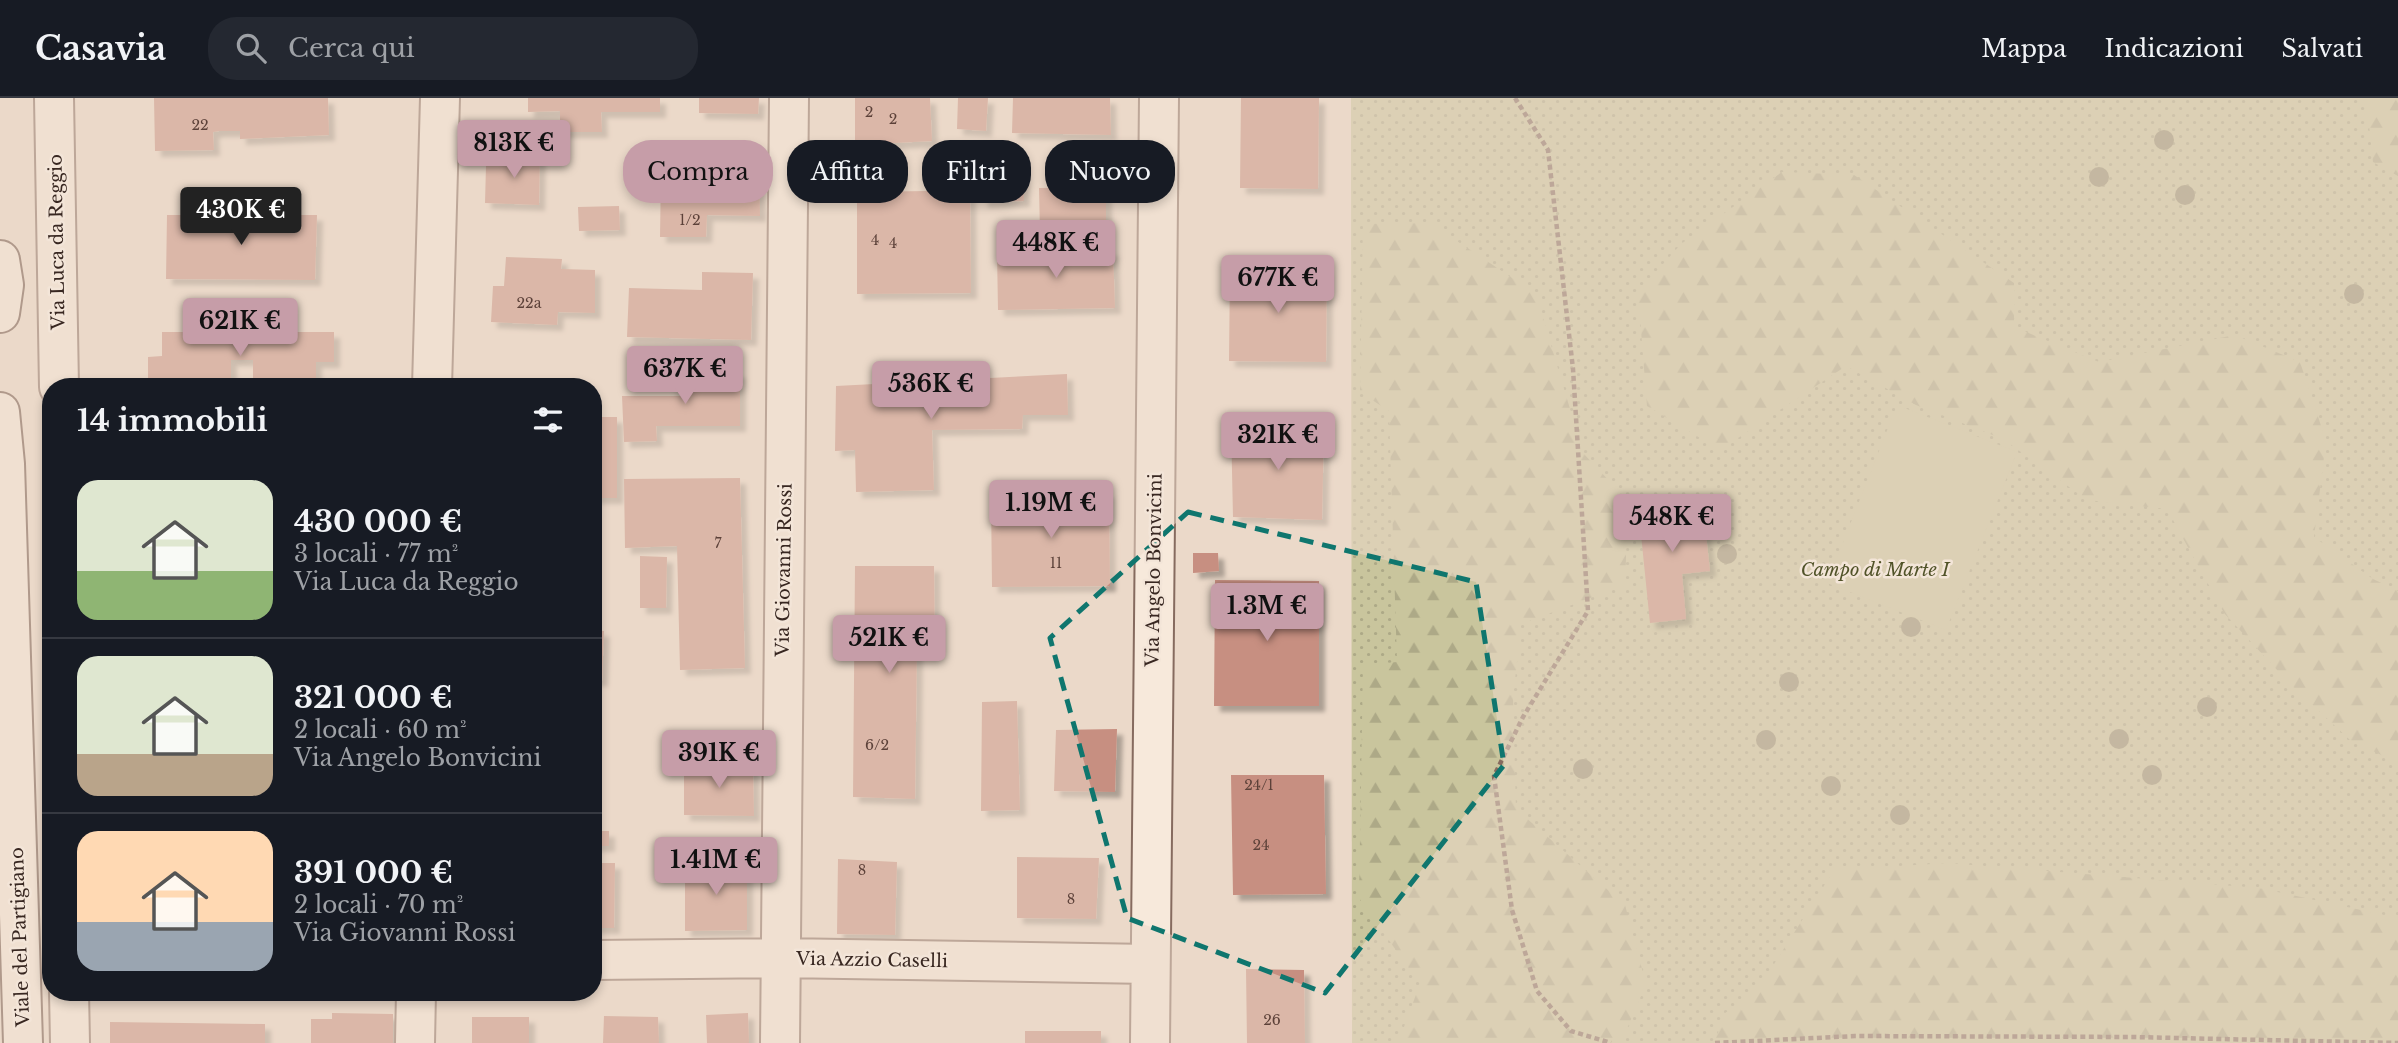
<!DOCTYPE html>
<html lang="it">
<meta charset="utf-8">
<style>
:root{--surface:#171b24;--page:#242831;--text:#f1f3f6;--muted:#9ea1a6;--line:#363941;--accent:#c69da8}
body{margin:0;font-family:"Libre Baskerville",serif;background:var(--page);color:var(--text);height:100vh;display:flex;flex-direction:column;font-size:26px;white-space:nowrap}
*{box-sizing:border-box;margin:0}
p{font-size:23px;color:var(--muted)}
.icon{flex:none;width:38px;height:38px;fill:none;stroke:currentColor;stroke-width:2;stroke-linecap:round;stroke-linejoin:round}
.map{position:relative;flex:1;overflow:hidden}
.drawer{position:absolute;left:42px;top:280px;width:560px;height:623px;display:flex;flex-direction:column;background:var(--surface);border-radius:28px;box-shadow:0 4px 10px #0003}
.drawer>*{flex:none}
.banner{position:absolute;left:623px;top:42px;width:665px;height:63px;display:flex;gap:14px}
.price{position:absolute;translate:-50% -60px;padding:0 16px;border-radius:7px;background:var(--accent);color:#111;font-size:23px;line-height:46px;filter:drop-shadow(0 2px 4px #0008)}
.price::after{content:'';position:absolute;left:50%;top:42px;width:21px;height:16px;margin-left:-10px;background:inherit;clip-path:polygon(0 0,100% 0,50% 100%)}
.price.current{background:#222;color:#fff}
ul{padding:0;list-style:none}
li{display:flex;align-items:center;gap:21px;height:175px;padding:0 35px}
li+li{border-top:2px solid var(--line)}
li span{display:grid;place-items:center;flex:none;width:196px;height:140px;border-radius:21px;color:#555}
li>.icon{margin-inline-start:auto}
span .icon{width:84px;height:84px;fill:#fffc;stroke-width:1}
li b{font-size:30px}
h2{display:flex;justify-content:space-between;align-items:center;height:84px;padding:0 35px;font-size:30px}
.pill{padding:0 24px;border-radius:28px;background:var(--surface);box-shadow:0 4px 10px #0003;font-size:24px;line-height:63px}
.pill.current{background:var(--accent);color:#111}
header{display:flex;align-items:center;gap:42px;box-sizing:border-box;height:98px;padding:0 35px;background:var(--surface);border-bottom:2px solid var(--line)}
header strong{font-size:33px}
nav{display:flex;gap:38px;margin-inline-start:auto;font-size:24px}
.search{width:490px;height:63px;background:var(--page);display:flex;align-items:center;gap:18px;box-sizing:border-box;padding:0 24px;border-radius:28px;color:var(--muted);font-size:26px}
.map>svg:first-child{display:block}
.grass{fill:url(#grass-dots)}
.forest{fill:url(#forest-firs)}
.garden{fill:#c9c59d}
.building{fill:#c78f81;filter:url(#shadow)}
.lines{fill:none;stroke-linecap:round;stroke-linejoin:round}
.minor-casing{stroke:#866b5f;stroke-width:42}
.secondary-casing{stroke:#684d42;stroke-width:42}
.path{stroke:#866b5f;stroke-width:4.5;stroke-dasharray:5 3.5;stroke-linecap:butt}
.minor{stroke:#f7e9db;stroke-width:38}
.secondary{stroke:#f7e9db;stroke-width:38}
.tree{fill:#968f71}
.marked{fill:none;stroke:#0f766e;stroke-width:5;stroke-dasharray:14 9;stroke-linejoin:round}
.labels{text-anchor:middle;stroke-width:5;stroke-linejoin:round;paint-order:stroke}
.number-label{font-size:14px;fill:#5c4139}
.street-label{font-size:18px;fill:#382721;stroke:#f3e5d8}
.park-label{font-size:18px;font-style:italic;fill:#515329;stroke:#f3e5d8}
</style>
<header>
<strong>Casavia</strong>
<div class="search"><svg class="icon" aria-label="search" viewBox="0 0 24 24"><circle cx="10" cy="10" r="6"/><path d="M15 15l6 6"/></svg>Cerca qui</div>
<nav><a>Mappa</a><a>Indicazioni</a><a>Salvati</a></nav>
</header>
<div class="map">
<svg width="2398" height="945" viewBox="0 0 2398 945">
<defs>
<pattern id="grass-dots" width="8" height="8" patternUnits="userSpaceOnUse" patternTransform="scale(1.75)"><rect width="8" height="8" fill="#c9c59d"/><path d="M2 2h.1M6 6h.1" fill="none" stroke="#ada987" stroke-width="1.8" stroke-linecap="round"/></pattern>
<pattern id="forest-firs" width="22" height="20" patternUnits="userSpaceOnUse" patternTransform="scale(1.75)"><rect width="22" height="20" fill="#c9c59d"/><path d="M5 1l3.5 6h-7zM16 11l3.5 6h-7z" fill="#ada987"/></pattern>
<filter id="shadow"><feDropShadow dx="6" dy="6" stdDeviation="2" flood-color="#0004"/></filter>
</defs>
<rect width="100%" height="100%" fill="#ebd9c9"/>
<path class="grass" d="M1351 0H2398V945H1352Z"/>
<path class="forest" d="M2366 0H2398V78L2373 64Z
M1782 74 1854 77 2014 185V229L2099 264 2235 237 2300 264 2326 343 2314 439 2373 481 2398 493V665L2350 642 2291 587 2224 515 2167 411 2087 402 2003 341 1916 307 1846 268 1720 352 1647 308 1638 194 1681 146Z
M1430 125 1536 196 1583 355 1628 403 1625 487 1521 526 1513 601 1516 711 1625 807 1646 886 1621 945H1398L1420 886 1359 800 1363 567 1397 564 1389 313 1360 294 1363 126Z
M1948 765 2259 790 2398 820V945H1714L1725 915 1755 896 1834 772Z"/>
<path class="garden" d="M1897 307 2017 354 1946 532 1827 485Z"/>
<path class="building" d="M154 0H328L329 37 240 41V33H219L213 34 214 52 155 53Z
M528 0H660V14H601L602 34H560V13L528 14Z
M699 0H759L758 16 699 15Z
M855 0H930L932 43 855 47Z
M958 0H988L986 33 957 31Z
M1013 0H1110L1111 37 1012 35Z
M1241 0H1319L1318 91 1240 90Z
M703 52 759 54 760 118 707 117 706 139H660L661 74 703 75Z
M540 54 539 107 485 105 486 68H498L499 55Z
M1023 63 1024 103 982 104 981 65Z
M1106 89V134L1040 135 1039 90Z
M928 93H970L971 195 857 196V94Z
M619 108 620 132 579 133 578 109Z
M167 117H317L315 182 166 181Z
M1113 152 1115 210 998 212 997 155Z
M506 159 562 161 561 171 595 172V215L558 214 557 227 491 224 493 188H504Z
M1230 170 1327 171 1326 264 1229 263Z
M702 174 753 175 751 242 627 239 629 190 702 192Z
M162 234H334V264H316V289H253V262H231V289H148V259L162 258Z
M681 273 740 274V328H656L657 343 624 344 622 298H680Z
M1067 276 1068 317H1023L1022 331 932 332 934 392 856 394 855 352 835 353 836 288Z
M593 319H617V400H593Z
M1231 327 1324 330 1322 422 1233 419Z
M740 380 745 570 680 572 677 448 625 450 624 381Z
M1109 394 1110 488 992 489 991 397Z
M1702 400 1710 473 1682 476 1686 521 1650 525 1638 407Z
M1193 455H1218L1219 473 1193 475Z
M640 458 667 459 666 510H640Z
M855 468H934L935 550 917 549 915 701 853 699Z
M1215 482 1319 483V608H1214Z
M593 532 604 533 602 583 593 582Z
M1017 603 1020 712 981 713 982 604Z
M1117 631 1115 694 1054 693 1056 632Z
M684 665 753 666 754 718 684 717Z
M1231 677H1324L1326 796 1233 797Z
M593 733H609V748H593Z
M1017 759 1099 760 1096 821 1017 820Z
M838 761 897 764 895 837 837 836Z
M593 765H615L614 830H593Z
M747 765V832L685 833V766Z
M1246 871 1304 872 1305 945H1247Z
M332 915 393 916V945H311V921H332Z
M748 915 749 945H707L706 917Z
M604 918 658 919 659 945H603Z
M472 919H529V945H472Z
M110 924 265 926V945H110Z
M1025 933H1101V945H1025Z"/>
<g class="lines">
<g class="minor-casing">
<path id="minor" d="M54 0 59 289
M432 289 440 0
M593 862 781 860 1150 866
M69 894 70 945
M415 945 416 894
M780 945 789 0
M1150 945 1159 0"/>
</g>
<g class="secondary-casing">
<path id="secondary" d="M0 162 4 187 0 215
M0 314 5 366 23 945"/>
</g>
<path class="path" d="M1515 0 1548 52 1573 271 1588 513 1523 619 1494 678 1512 812 1537 893 1571 933 1611 945
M1715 945 1855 938 2132 939 2398 945"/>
<use href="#minor" class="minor"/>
<use href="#secondary" class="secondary"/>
</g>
<g class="tree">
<circle cx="2164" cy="42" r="10"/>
<circle cx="2099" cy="79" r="10"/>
<circle cx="2185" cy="97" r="10"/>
<circle cx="2354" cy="196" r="10"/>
<circle cx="1727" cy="456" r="10"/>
<circle cx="1911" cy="529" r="10"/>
<circle cx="1789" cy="584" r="10"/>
<circle cx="2207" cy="609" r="10"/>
<circle cx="2119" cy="641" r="10"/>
<circle cx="1766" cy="642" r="10"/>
<circle cx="1583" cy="671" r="10"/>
<circle cx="2152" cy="677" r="10"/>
<circle cx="1831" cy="688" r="10"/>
<circle cx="1900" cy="717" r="10"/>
</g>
<path d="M0 0H2398V945H0ZM1188 414 1476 484 1504 667 1325 895 1127 820 1050 540Z" fill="#ebd9c9" fill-opacity=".55" fill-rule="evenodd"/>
<path class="marked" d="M1188 414 1476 484 1504 667 1325 895 1127 820 1050 540Z"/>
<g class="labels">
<g class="number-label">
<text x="869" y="19">2</text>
<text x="893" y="26">2</text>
<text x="200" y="32">22</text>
<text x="690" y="127">1/2</text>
<text x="875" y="147">4</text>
<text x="893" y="150">4</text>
<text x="529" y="210">22a</text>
<text x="718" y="450">7</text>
<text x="1056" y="470">11</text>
<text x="877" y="652">6/2</text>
<text x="1259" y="692">24/1</text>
<text x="1261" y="752">24</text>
<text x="862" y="777">8</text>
<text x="1071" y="806">8</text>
<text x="1272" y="927">26</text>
</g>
<g class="street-label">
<text transform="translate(57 144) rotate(-91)" y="6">Via Luca da Reggio</text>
<text transform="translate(784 472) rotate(-89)" y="6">Via Giovanni Rossi</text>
<text transform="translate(1154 472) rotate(-89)" y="6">Via Angelo Bonvicini</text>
<text transform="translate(20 839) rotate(-92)" y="6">Viale del Partigiano</text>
<text transform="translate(872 862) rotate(1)" y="6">Via Azzio Caselli</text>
</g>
<g class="park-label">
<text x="1875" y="478">Campo di Marte I</text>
</g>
</g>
</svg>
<b class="price" style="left:514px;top:82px">813K €</b>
<b class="price current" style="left:241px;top:149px">430K €</b>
<b class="price" style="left:1056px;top:182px">448K €</b>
<b class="price" style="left:1278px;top:217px">677K €</b>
<b class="price" style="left:240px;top:260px">621K €</b>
<b class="price" style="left:685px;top:308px">637K €</b>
<b class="price" style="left:931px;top:323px">536K €</b>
<b class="price" style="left:1278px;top:374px">321K €</b>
<b class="price" style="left:1051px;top:442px">1.19M €</b>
<b class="price" style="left:1672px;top:456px">548K €</b>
<b class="price" style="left:1267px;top:545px">1.3M €</b>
<b class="price" style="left:889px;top:577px">521K €</b>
<b class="price" style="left:719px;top:692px">391K €</b>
<b class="price" style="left:716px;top:799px">1.41M €</b>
<div class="banner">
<a class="pill current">Compra</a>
<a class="pill">Affitta</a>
<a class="pill">Filtri</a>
<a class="pill">Nuovo</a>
</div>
<section class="drawer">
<h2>14 immobili<svg class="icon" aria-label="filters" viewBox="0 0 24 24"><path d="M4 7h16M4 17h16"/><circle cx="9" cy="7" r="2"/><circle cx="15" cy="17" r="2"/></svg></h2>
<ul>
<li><span style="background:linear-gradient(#dfe7d0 65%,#8fb573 0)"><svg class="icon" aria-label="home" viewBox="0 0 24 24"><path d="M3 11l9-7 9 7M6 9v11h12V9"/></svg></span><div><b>430 000 €</b><p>3 locali · 77 m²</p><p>Via Luca da Reggio</p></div></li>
<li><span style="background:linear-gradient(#dfe7d0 70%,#b9a48a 0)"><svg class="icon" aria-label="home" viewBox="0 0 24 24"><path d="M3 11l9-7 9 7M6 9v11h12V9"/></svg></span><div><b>321 000 €</b><p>2 locali · 60 m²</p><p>Via Angelo Bonvicini</p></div></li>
<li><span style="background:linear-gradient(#ffd9b3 65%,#9aa5b1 0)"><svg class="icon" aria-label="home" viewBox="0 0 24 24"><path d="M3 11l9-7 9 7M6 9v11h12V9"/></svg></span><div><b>391 000 €</b><p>2 locali · 70 m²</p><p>Via Giovanni Rossi</p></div></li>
</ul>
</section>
</div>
